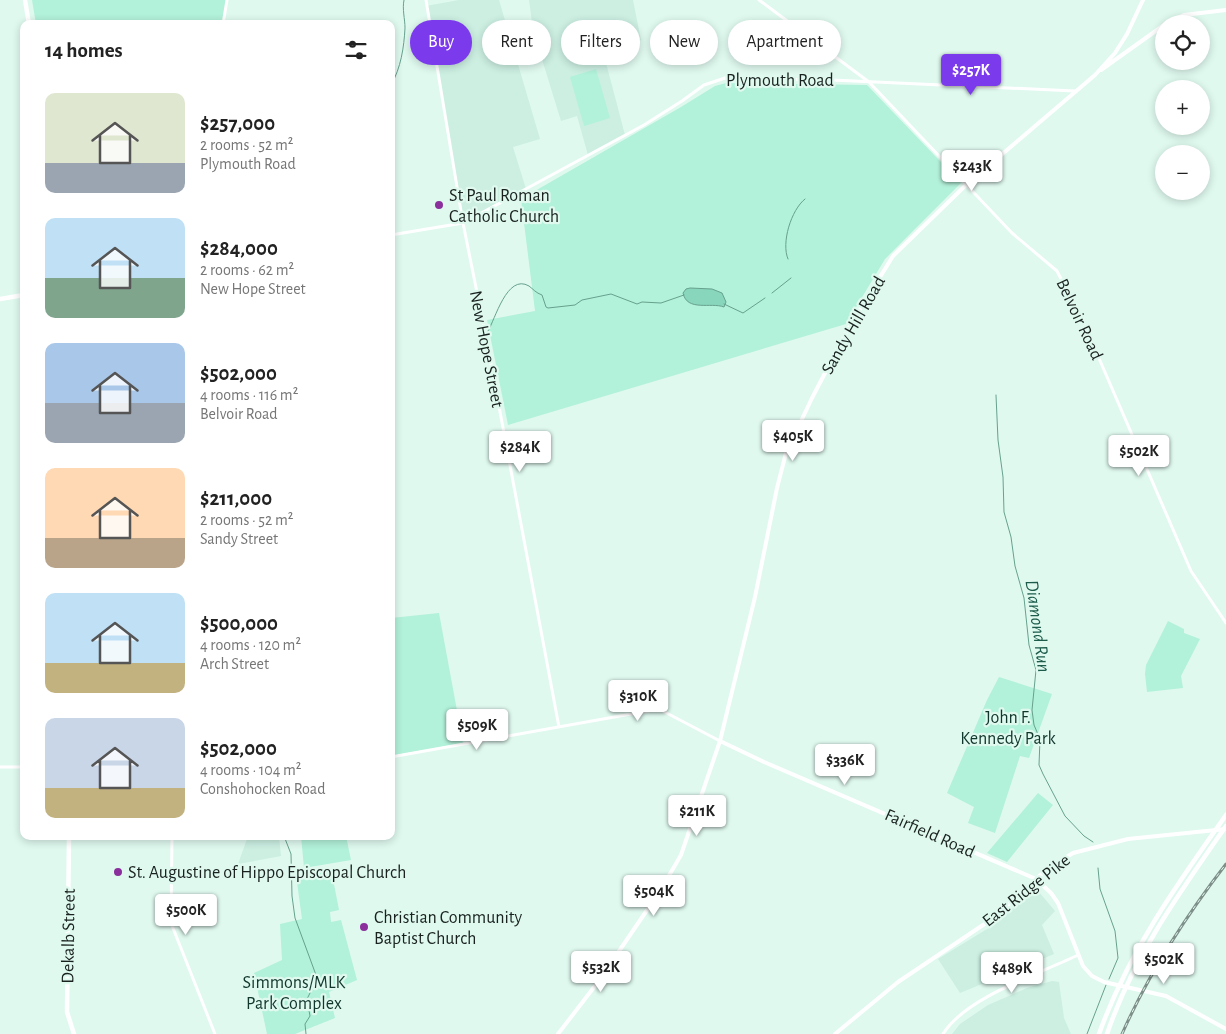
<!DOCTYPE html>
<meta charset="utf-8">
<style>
:root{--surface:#fff;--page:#f2f2f2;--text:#222;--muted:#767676;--accent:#7c3aed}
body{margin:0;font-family:"Alegreya Sans",sans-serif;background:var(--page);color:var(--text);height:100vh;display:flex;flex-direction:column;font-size:19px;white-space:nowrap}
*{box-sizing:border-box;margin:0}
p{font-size:16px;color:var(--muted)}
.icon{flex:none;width:28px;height:28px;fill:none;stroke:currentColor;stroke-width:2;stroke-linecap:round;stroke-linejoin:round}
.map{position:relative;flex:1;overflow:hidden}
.panel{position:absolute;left:20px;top:20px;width:375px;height:820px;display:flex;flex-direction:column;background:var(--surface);border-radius:10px;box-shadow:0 2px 8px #0003}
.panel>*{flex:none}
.top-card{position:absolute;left:410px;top:20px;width:475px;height:45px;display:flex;gap:10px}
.buttons{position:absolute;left:1155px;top:15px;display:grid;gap:10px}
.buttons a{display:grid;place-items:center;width:55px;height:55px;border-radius:50%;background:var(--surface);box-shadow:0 2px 8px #0003;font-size:25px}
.price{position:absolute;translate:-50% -42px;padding:0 11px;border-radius:5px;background:#fff;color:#222;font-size:16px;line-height:32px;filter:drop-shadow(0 1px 2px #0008)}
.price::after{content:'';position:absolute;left:50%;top:30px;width:15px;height:11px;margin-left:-8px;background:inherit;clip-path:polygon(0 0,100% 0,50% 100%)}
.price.selected{background:var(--accent);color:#fff}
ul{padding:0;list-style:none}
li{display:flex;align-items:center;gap:15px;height:125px;padding:0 25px}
li span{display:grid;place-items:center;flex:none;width:140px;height:100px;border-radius:10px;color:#555}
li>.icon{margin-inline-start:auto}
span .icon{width:60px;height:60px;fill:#fffc;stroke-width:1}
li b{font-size:21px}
h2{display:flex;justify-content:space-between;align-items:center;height:60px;padding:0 25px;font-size:21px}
.tag{padding:0 18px;border-radius:22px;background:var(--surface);box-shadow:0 2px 8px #0003;font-size:18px;line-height:45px}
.tag.selected{background:var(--accent);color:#fff}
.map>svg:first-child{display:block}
.built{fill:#ccefe2}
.green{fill:#b2f1da}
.water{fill:#88d7bd;stroke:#67a18e}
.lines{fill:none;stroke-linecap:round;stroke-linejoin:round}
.stream{stroke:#67a18e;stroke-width:1}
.tertiary{stroke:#fff;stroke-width:3}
.secondary{stroke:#fff;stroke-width:4}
.primary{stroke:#fff;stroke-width:4}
.trunk{stroke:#fff;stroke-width:4.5}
.motorway{stroke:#fff;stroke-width:4.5}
.rail-casing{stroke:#7d8f88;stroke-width:3}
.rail{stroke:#dff9ef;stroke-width:1;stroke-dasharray:4;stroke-linecap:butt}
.poi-dot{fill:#8a2f9b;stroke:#dff9ef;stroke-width:2}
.labels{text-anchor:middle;stroke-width:4.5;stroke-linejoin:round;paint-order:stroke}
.street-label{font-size:18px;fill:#19221f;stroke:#dff9ef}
.poi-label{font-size:18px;fill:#19221f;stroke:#dff9ef;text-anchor:start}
.park-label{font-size:18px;fill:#11362b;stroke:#dff9ef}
.water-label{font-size:19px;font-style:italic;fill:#1d5c4b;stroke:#dff9ef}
</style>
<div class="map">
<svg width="1226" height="1034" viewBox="0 0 1226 1034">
<rect width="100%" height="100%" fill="#dff9ef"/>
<path class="built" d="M459 0H499L540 139 513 147 526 189 463 223 426 6Z
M529 0H633L641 40 605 59 625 135 588 155 577 116 561 121 533 30Z
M248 836H279L281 856 238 864Z
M1031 892H1039L1055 911 1042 925 1054 954 960 993 938 959 992 926Z
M1052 981 1059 982 1064 1018 1071 1034H952L960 1024 988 1005 1027 988Z"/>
<path class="green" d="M32 0H227L224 22 212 24H36Z
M596 69 610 118 584 126 570 77Z
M726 83 867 85 961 183 885 259 846 324 508 425 487 320 535 311 521 199 681 107 715 86Z
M439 613 463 743 391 756V618Z
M1168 621 1184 629V633L1200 639 1181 676 1183 688 1147 692 1145 674 1146 665Z
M999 677 1052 694 1029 758 1020 756 995 833 968 823 974 807 947 793 987 700Z
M1038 793 1053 805 1007 862 987 853Z
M301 836H346L351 860 304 868Z
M331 869 339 910 330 912 331 922 341 920 357 980 329 992 335 1018 295 1034H267L254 973 282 960 280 924 302 919 296 875Z"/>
<path class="water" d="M690 288 712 289 722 293 726 302 724 307C711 302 687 312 683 293L686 289Z"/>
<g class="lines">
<path class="stream" d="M391 85C401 68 404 47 405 28 405 19 402 9 404 0
M788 259C781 243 791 210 805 199
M772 293 791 278
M724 304 743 313 765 298
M488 331C495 320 507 273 529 286 533 289 536 293 542 295L546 307 548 308 575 305 582 300 611 294 637 304 642 302 661 303 684 295
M996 395 998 440 1003 477 1004 512 1011 537 1015 566 1024 598 1029 645 1036 670 1032 710 1034 725 1040 739 1039 765 1043 774 1065 816 1084 836 1093 842
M284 836 291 854 292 896 295 918 316 975V981L307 999 310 1016 305 1024 306 1034
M1098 868 1100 889 1115 931 1118 958 1109 979
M1087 1034 1106 985"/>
<path class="tertiary" d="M426 0 463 223 486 337 559 727
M759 0 869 82 1012 233 1057 271 1085 326 1191 571 1226 623
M223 24 227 0
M391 235 463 223 644 125 682 101 704 85 725 78 832 80 1075 91
M391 757 659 709 720 741
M0 767H24
M172 836 171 923 215 1034
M943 1034C966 997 1039 974 1078 955"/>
<path class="secondary" d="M1165 24 1184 15 1226 10
M1101 70 1164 25
M720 741 764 762 1036 879 1051 893 1058 903 1083 966 1092 976 1104 982 1166 996 1226 1029
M558 1034 598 982 660 891 681 855 720 741 755 597 777 488 786 453 812 398 848 329 893 256 967 184 1095 75 1115 53 1127 34 1143 0"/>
<path class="primary" d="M835 1034 898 982 992 919 1047 869 1073 853 1128 839 1226 829"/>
<path class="trunk" d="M25 0 29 24
M0 299 24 295
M69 836 67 1012 74 1034"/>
<path class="motorway" d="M1099 1034C1128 953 1177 884 1226 815
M1107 1034C1133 957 1180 892 1226 826"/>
<g class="rail-casing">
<path id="rail" d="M1122 1034C1149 973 1186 916 1226 864"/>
</g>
<use href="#rail" class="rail"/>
</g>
<g class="poi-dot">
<circle cx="439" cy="205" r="5"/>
<circle cx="118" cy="872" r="5"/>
<circle cx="364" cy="927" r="5"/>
</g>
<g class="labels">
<g class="street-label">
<text x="780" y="86">Plymouth Road</text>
<text transform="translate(1080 319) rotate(65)" y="6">Belvoir Road</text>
<text transform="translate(853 325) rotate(-60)" y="6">Sandy Hill Road</text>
<text transform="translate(487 349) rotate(79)" y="6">New Hope Street</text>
<text transform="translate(930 833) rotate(24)" y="6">Fairfield Road</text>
<text transform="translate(1026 890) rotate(-38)" y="6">East Ridge Pike</text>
<text transform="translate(68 936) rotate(-89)" y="6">Dekalb Street</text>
</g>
<g class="poi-label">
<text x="449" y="201">St Paul Roman<tspan x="449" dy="21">Catholic Church</tspan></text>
<text x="128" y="878">St. Augustine of Hippo Episcopal Church</text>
<text x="374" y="923">Christian Community<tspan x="374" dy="21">Baptist Church</tspan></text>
</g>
<g class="park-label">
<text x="1008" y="723">John F.<tspan x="1008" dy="21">Kennedy Park</tspan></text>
<text x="294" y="988">Simmons/MLK<tspan x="294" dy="21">Park Complex</tspan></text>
</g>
<g class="water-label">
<text transform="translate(1039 626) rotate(82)" y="7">Diamond Run</text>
</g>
</g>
</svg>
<div class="buttons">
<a><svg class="icon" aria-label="locate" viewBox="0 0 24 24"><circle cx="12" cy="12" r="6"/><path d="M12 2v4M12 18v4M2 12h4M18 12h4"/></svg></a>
<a>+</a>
<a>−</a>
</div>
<b class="price selected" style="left:971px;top:96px">$257K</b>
<b class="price" style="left:972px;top:192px">$243K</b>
<b class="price" style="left:793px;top:462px">$405K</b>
<b class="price" style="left:520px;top:473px">$284K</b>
<b class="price" style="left:1139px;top:477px">$502K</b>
<b class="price" style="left:638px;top:722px">$310K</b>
<b class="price" style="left:477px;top:751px">$509K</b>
<b class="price" style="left:845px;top:786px">$336K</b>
<b class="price" style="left:697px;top:837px">$211K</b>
<b class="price" style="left:654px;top:917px">$504K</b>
<b class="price" style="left:186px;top:936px">$500K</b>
<b class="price" style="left:1164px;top:985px">$502K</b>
<b class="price" style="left:601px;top:993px">$532K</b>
<b class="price" style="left:1012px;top:994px">$489K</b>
<div class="top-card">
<a class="tag selected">Buy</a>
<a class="tag">Rent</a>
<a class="tag">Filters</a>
<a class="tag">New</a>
<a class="tag">Apartment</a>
</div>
<section class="panel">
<h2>14 homes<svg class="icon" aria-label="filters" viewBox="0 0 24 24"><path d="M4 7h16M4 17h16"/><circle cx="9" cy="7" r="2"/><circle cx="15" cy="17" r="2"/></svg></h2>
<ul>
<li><span style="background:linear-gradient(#dfe7d0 70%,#9aa5b1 0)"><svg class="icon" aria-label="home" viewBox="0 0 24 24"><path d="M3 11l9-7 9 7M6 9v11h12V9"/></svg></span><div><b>$257,000</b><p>2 rooms · 52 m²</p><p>Plymouth Road</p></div></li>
<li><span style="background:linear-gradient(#bfe0f5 60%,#7fa58c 0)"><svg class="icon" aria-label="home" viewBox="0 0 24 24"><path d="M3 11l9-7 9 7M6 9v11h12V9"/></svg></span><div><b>$284,000</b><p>2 rooms · 62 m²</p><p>New Hope Street</p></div></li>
<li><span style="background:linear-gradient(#a9c7e8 60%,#9aa5b1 0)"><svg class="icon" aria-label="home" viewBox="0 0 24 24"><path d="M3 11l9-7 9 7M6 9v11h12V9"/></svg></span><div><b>$502,000</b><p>4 rooms · 116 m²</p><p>Belvoir Road</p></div></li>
<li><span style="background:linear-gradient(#ffd9b3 70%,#b9a48a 0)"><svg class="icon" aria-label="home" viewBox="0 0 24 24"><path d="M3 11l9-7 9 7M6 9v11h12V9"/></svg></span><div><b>$211,000</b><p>2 rooms · 52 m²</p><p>Sandy Street</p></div></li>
<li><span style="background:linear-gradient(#bfe0f5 70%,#c2b280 0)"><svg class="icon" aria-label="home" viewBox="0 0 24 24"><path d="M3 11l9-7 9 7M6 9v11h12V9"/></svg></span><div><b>$500,000</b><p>4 rooms · 120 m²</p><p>Arch Street</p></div></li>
<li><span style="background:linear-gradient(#c9d6e8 70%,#c2b280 0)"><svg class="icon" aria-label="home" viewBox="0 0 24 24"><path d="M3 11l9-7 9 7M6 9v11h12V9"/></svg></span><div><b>$502,000</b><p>4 rooms · 104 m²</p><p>Conshohocken Road</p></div></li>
</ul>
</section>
</div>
